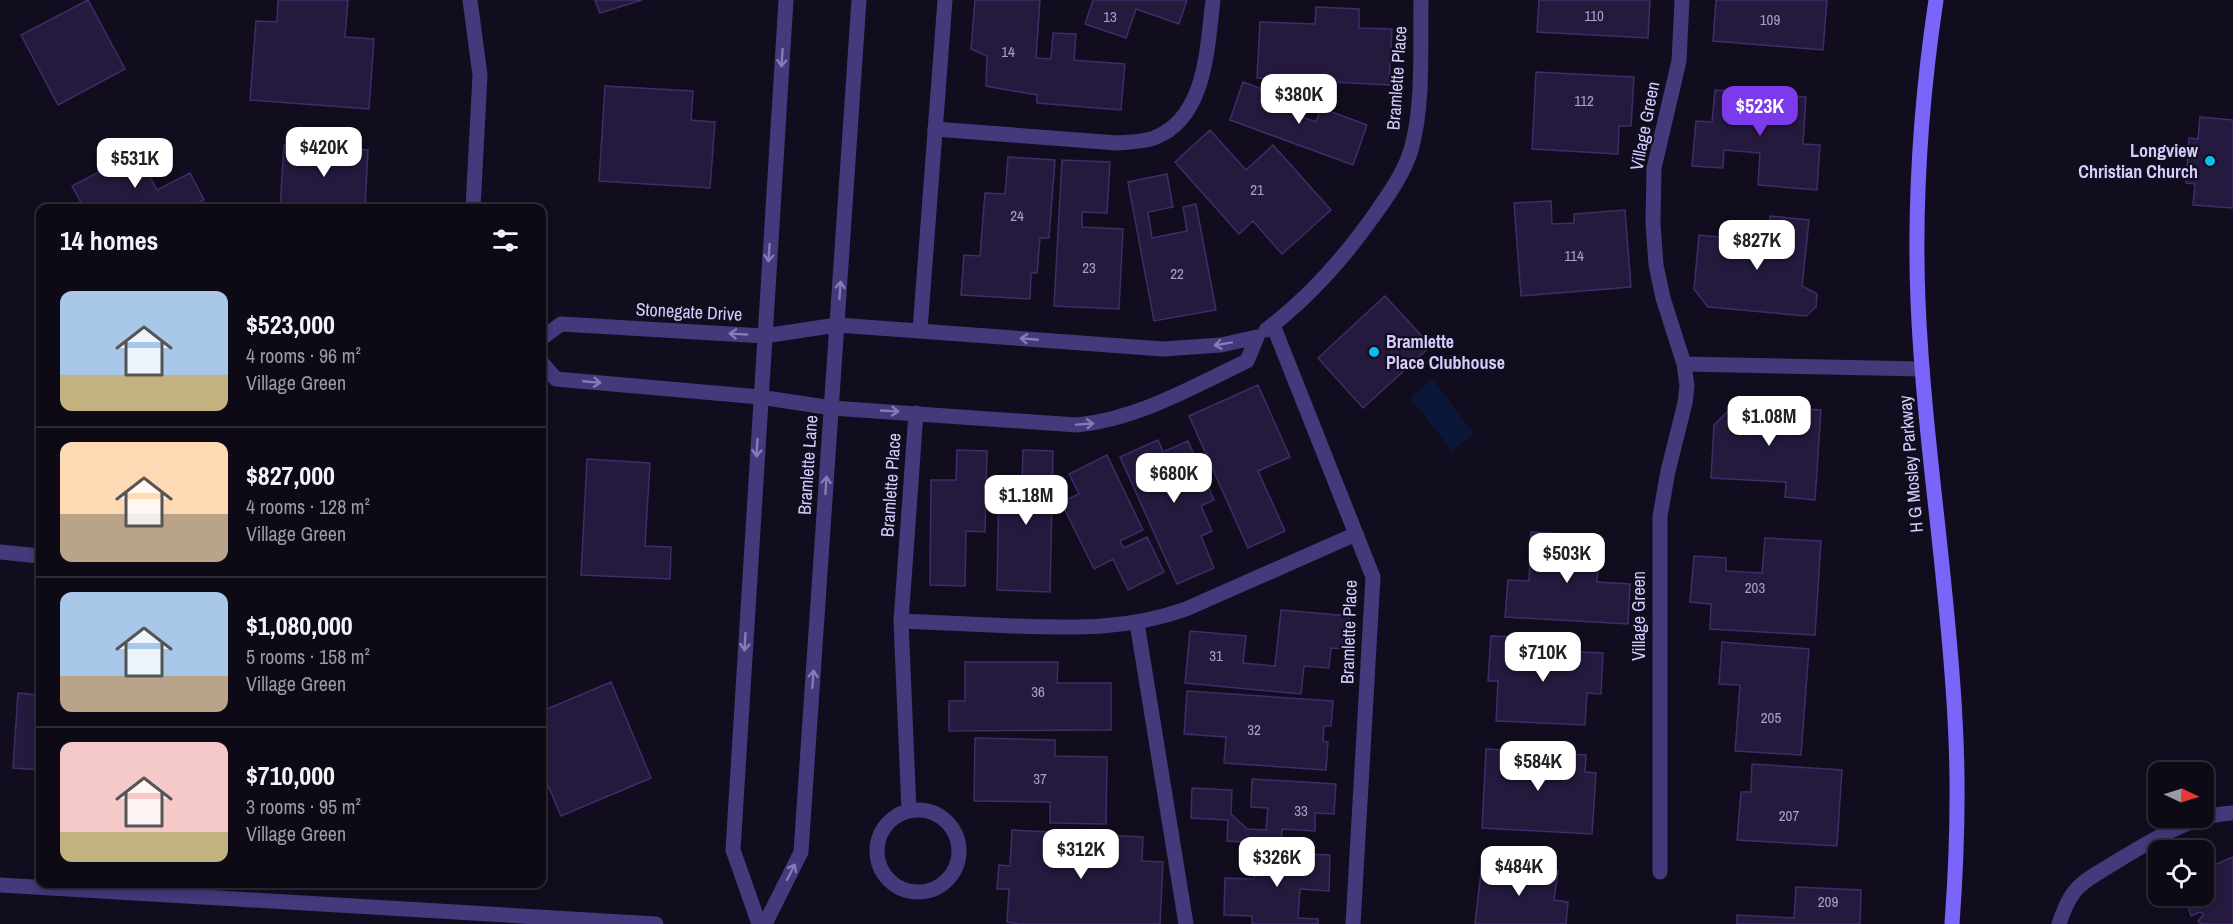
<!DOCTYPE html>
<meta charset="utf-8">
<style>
:root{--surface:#0d0a16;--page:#16131f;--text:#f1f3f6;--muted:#9a9aa1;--line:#2d2b35;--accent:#7c3aed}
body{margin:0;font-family:"Archivo Narrow",sans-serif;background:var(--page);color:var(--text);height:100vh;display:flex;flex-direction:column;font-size:22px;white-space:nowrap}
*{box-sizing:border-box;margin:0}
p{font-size:20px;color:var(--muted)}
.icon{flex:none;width:33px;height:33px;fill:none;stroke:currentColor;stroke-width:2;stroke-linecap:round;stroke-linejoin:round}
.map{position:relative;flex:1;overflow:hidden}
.drawer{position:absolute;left:36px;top:204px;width:510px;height:684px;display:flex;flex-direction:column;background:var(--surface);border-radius:12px;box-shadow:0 3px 9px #0003,0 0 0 2px var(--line)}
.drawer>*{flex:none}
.needle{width:39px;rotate:94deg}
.buttons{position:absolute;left:2148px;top:762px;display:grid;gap:12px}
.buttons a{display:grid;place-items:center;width:66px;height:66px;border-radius:12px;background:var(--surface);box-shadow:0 3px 9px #0003,0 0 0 2px var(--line);font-size:30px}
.price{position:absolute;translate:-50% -51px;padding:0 14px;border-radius:12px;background:#fff;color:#222;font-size:20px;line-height:39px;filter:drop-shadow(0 2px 3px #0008)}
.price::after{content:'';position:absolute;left:50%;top:36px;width:18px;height:14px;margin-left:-9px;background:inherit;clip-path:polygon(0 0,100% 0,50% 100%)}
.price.on{background:var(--accent);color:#fff}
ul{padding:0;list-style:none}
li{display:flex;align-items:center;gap:18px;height:150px;padding:0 24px}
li+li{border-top:2px solid var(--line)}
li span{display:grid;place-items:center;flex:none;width:168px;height:120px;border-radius:12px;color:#555}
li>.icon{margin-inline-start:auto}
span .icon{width:72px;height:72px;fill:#fffc;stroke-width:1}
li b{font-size:26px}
h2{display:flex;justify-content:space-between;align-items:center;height:72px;padding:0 24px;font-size:26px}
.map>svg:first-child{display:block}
.water{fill:#0a1739}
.building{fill:#251a3e;stroke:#3f2c69;stroke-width:1.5}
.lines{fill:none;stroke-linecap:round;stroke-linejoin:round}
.lane{stroke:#43397b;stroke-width:15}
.street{stroke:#43397b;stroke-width:15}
.secondary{stroke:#7966f9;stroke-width:15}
.oneway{stroke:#857bb6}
.poi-dot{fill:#09bdec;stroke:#110d1e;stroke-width:2}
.labels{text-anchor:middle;stroke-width:4.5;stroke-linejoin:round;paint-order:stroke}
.number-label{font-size:15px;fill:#aa9fcd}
.street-label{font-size:18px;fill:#d6cbfd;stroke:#110d1e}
.poi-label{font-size:18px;font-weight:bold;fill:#d6cbfd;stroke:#110d1e;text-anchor:end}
</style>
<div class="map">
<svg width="2233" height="924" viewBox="0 0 2233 924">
<rect width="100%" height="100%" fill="#110d1e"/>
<path class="water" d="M1433 379 1474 434 1452 451 1410 397Z"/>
<path class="building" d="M88 0 125 69 58 105 21 35Z
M278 0H348L345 37 374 39 369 109 250 100 256 21 277 22Z
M595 0H642L600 13Z
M975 0H1040L1036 58 1051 59 1053 33 1076 34 1074 60 1125 64 1121 110 1037 103V95L986 86 987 56 971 49Z
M1093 0H1187L1179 24 1136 9 1126 38 1085 24Z
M1539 0H1650L1648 38 1537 32Z
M1716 0H1827L1823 50 1713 41Z
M1316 7 1359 9V28L1392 29 1389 85 1257 78 1260 22 1315 24Z
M1536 72 1634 77 1631 126H1619L1618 154 1532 149Z
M1243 82 1281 96 1277 108 1316 122 1321 108 1367 125 1353 165 1230 120Z
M605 86 693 91 691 120 715 122 710 188 599 181Z
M1715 90 1806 97 1803 144 1820 145 1817 190 1758 185 1760 153 1724 150 1723 168 1692 166 1696 121 1712 122Z
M2200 117 2233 120V208L2193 205 2195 184 2186 183 2189 138 2198 139Z
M1210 130 1246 170 1273 145 1331 210 1282 254 1253 221 1239 234 1175 162Z
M284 145 368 150 365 208H280Z
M137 152 157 190 190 173 204 200 186 208H84L72 186Z
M1008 157 1055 160 1049 238H1040L1037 273H1031L1030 299 961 295 964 255 980 256 985 193 1005 194Z
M1062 160 1110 162 1107 213 1082 212V227L1123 229 1119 309 1054 306Z
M1167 174 1173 207 1148 212 1152 238 1187 231 1183 207 1196 204 1216 310 1154 321 1128 182Z
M1551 201 1552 224 1574 223V214L1625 210 1631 287 1521 296 1514 203Z
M1770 216 1809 220 1802 286 1817 294 1816 307 1806 316 1708 307 1694 289 1699 235 1768 242Z
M1385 296 1431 346 1363 408 1318 358Z
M1258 385 1290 457 1258 471 1285 531 1248 548 1189 416Z
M1735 404 1821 410 1815 500 1785 497 1786 482 1711 478 1714 425Z
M1158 440 1163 452 1188 441 1214 500 1201 506 1212 531 1201 536 1214 568 1177 584 1120 457Z
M957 450 987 451 985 532 966 531 965 586 930 585 931 480H956Z
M1023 450 1053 451 1050 592 997 590 999 479H1022Z
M1107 455 1143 530 1120 541 1124 548 1147 537 1164 572 1128 590 1113 559 1094 569 1061 502 1079 494 1069 474Z
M587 459 650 463 645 546 671 547 670 579 581 575Z
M1531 532 1600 536 1597 582 1630 584 1628 624 1505 617 1508 580 1529 581Z
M1765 538 1821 541 1815 635 1710 629 1711 604 1690 602 1694 556 1726 558V571L1762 573Z
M1281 610 1349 616 1346 649 1331 648 1329 668 1304 666 1301 694 1185 683 1190 631 1246 636 1243 663 1275 666Z
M1491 636 1516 637V649L1603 653 1601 694 1587 693 1585 725 1496 721 1498 681H1488Z
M1722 642 1809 649 1801 755 1735 751 1740 685 1719 684Z
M965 662H1058L1057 683H1111V730L949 731V701H965Z
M611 682 651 778 561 816 542 771V711Z
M1187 691 1333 701 1331 726H1324L1323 741 1328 742 1326 770 1224 763 1226 737 1184 734Z
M18 693 40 695V770L13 768Z
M975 738 1055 740V756L1107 757 1106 824 1050 823V802L974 801Z
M1486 749 1586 755 1585 772 1596 773 1592 834 1482 828Z
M1752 764 1842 770 1837 846 1737 840 1741 792H1751Z
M1252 779 1336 784 1334 814 1315 813V831L1282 829 1281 844 1227 841 1228 820 1191 818 1192 788 1232 790 1231 814 1247 829 1266 830 1268 808 1251 807Z
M1012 830 1143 837 1142 861 1163 862 1160 924H1020L1007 922 1009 889H997L999 865 1010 866Z
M1255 852 1330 855 1329 891 1300 889 1298 918 1318 919V924H1252V916L1224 915 1225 878 1254 879Z
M2233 857V924H2201L2198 921 2204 914 2200 912 2191 916 2187 903 2204 896V869Z
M1482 863 1558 871 1554 900 1568 902 1566 924H1475Z
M1796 887 1861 890 1860 924H1737V915L1794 918Z"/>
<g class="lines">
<path class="lane" d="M935 129 1117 143C1130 142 1142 142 1154 138 1207 118 1207 46 1213 0
M901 621C938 623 975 624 1013 626 1075 628 1127 630 1186 609L1356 534
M1137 623 1186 924
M2059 924C2064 910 2070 893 2082 884 2090 877 2100 872 2109 866 2144 845 2191 814 2233 813"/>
<path class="street" d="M470 0 480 75 473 208
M1273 325 1373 577 1353 924
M920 330 945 0
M1266 330C1310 297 1344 258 1375 214 1389 194 1404 173 1411 150 1424 105 1420 47 1421 0
M542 338 561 324 764 336 837 325 1163 349 1221 345 1257 337 1247 361C1192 387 1138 419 1077 425L832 408 760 397 556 379 542 363
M1684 364 1922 369
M0 552 40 556
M877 851a41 41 0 1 1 82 0a41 41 0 1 1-82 0Z
M909 811 901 621 916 413
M1660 872V516L1668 471 1685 403 1687 386 1684 364 1663 298 1656 265 1653 223 1654 168 1679 61 1682 0
M0 885 656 924
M759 924 733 850 786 0
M765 924 801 852 859 0"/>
<path class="secondary" d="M1936 0C1921 100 1914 200 1918 302 1924 442 1948 580 1955 719 1959 787 1957 856 1952 924"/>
</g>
<defs><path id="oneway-shaft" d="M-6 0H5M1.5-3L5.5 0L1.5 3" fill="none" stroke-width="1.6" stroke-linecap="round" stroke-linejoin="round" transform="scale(1.5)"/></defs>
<g class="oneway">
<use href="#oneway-shaft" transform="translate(782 58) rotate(94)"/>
<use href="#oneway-shaft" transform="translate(769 253) rotate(94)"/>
<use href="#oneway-shaft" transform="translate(840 290) rotate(-86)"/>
<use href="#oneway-shaft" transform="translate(738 334) rotate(-177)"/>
<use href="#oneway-shaft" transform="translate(1029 339) rotate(-175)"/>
<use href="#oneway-shaft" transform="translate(1223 344) rotate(170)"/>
<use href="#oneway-shaft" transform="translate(592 382) rotate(5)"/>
<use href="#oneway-shaft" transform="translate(890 411) rotate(3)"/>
<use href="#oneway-shaft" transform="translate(1085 424) rotate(-4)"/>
<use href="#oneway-shaft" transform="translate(757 448) rotate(93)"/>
<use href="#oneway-shaft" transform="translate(826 485) rotate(-86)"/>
<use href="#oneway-shaft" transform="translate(745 642) rotate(93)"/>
<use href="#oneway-shaft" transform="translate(813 679) rotate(-86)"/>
<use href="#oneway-shaft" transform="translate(791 872) rotate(-63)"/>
</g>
<g class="poi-dot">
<circle cx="2210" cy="161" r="6"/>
<circle cx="1374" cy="352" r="6"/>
</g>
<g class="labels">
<g class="number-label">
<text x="1594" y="21">110</text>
<text x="1110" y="22">13</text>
<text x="1770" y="25">109</text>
<text x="1008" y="57">14</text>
<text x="1584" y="106">112</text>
<text x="1257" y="195">21</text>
<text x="1017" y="221">24</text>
<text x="1574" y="261">114</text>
<text x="1089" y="273">23</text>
<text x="1177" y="279">22</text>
<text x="1755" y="593">203</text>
<text x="1216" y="661">31</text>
<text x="1038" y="697">36</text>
<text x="1771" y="723">205</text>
<text x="1254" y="735">32</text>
<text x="1040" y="784">37</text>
<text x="1301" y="816">33</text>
<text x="1789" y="821">207</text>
<text x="1828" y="907">209</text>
</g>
<g class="street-label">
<text transform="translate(1397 78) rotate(-86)" y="6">Bramlette Place</text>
<text transform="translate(1645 126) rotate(-79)" y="6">Village Green</text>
<text transform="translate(689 312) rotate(3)" y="6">Stonegate Drive</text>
<text transform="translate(1911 464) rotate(-95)" y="6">H G Mosley Parkway</text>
<text transform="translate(808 465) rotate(-86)" y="6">Bramlette Lane</text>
<text transform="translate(891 485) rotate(-86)" y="6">Bramlette Place</text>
<text transform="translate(1639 616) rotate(-90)" y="6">Village Green</text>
<text transform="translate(1349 632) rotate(-88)" y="6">Bramlette Place</text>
</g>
<g class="poi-label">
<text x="2198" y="157">Longview<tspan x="2198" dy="21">Christian Church</tspan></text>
<text x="1386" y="348" text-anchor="start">Bramlette<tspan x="1386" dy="21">Place Clubhouse</tspan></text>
</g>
</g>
</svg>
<div class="buttons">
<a><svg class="needle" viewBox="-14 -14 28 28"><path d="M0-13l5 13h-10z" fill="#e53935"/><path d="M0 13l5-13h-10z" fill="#9a9aa1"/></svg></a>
<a><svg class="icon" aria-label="locate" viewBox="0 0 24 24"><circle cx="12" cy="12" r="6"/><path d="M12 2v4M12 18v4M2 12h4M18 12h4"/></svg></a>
</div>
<b class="price" style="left:1299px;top:125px">$380K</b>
<b class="price on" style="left:1760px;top:137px">$523K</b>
<b class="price" style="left:324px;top:178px">$420K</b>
<b class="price" style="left:135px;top:189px">$531K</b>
<b class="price" style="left:1757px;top:271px">$827K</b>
<b class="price" style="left:1769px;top:447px">$1.08M</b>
<b class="price" style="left:1174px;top:504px">$680K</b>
<b class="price" style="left:1026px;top:526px">$1.18M</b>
<b class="price" style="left:1567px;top:584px">$503K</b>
<b class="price" style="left:1543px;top:683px">$710K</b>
<b class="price" style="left:1538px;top:792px">$584K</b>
<b class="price" style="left:1081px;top:880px">$312K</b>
<b class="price" style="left:1277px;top:888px">$326K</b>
<b class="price" style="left:1519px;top:897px">$484K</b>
<section class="drawer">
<h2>14 homes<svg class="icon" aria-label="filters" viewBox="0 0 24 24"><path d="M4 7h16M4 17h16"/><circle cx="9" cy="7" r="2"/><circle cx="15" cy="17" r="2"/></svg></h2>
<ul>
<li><span style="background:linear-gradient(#a9c7e8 70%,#c2b280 0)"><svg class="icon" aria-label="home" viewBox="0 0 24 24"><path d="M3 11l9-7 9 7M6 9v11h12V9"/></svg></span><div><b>$523,000</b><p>4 rooms · 96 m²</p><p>Village Green</p></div></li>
<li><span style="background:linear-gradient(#ffd9b3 60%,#b9a48a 0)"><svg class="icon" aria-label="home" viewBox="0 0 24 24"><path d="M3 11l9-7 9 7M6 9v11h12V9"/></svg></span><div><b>$827,000</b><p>4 rooms · 128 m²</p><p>Village Green</p></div></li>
<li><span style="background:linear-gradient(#a9c7e8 70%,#b9a48a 0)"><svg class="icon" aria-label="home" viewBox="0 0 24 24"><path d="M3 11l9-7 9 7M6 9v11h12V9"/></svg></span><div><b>$1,080,000</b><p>5 rooms · 158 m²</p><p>Village Green</p></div></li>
<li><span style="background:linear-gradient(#f6c9c9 75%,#c2b280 0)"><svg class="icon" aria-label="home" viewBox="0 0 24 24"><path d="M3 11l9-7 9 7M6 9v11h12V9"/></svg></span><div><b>$710,000</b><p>3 rooms · 95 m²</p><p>Village Green</p></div></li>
</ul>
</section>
</div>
